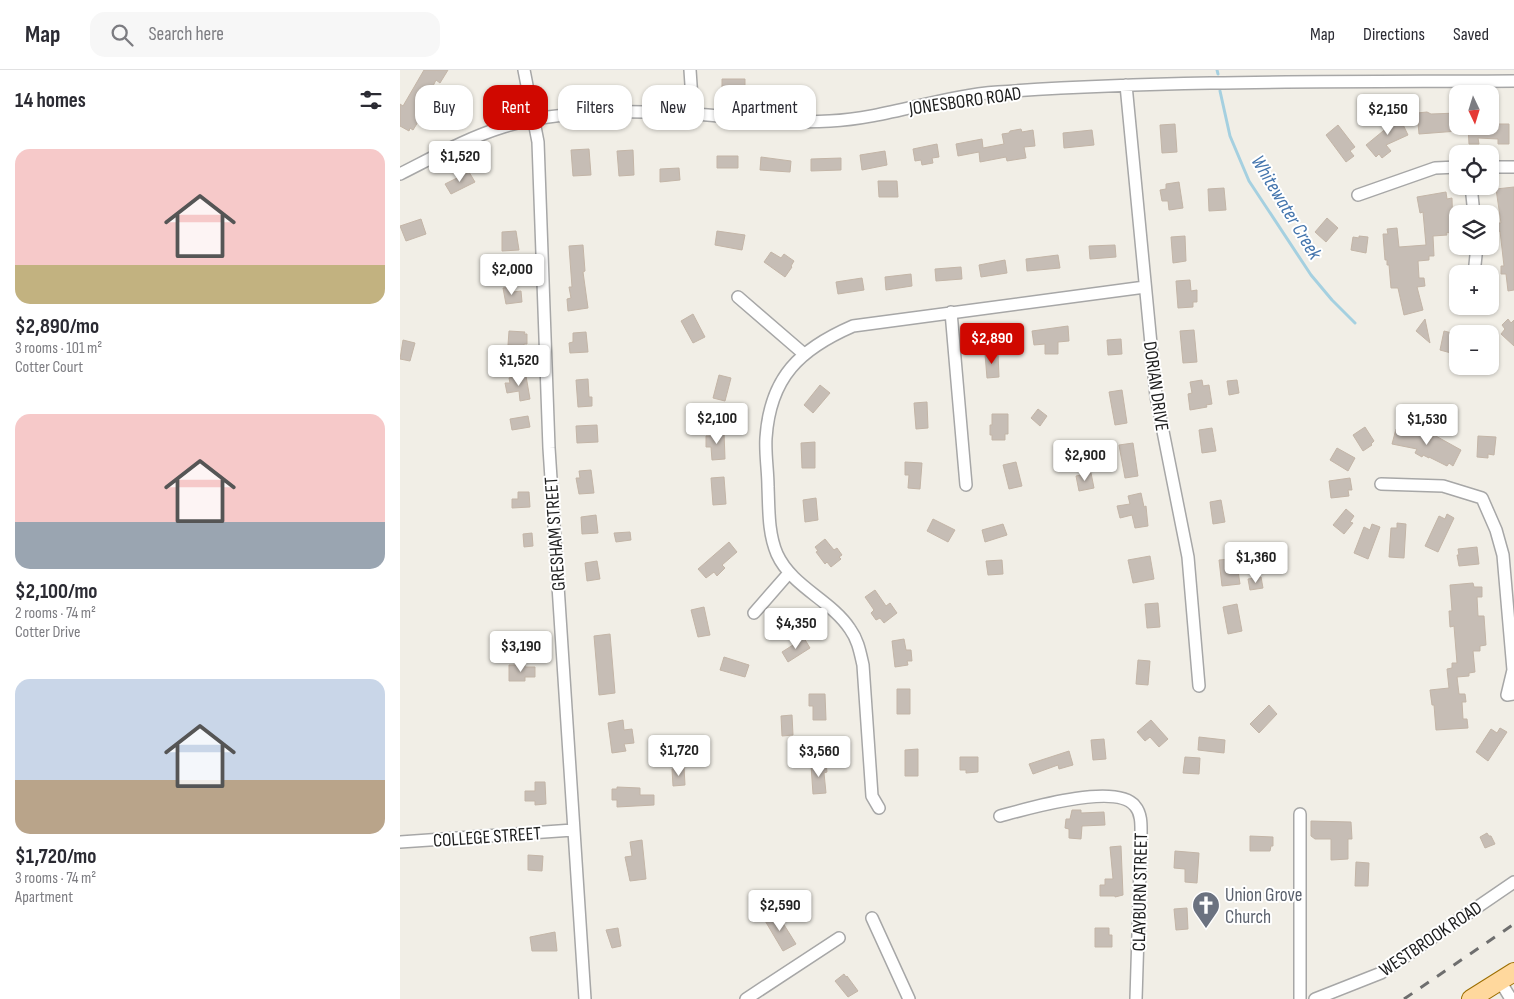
<!DOCTYPE html>
<meta charset="utf-8">
<style>
:root{--surface:#fff;--page:#f7f7f7;--text:#2b2b33;--muted:#7c7c81;--line:#e1e1e2;--accent:#d00800}
body{margin:0;font-family:"Sofia Sans Condensed",sans-serif;background:var(--page);color:var(--text);height:100vh;display:flex;flex-direction:column;font-size:19px;white-space:nowrap}
*{box-sizing:border-box;margin:0}
p{font-size:16px;color:var(--muted)}
.icon{flex:none;width:28px;height:28px;fill:none;stroke:currentColor;stroke-width:2;stroke-linecap:round;stroke-linejoin:round}
.map{position:relative;flex:1;overflow:hidden}
.side{display:flex;flex-direction:column;background:var(--surface);width:400px}
.side>*{flex:none}
.top-card{position:absolute;left:15px;top:15px;width:475px;height:45px;display:flex;gap:10px}
.needle{width:32px;rotate:176deg}
.buttons{position:absolute;left:1049px;top:15px;display:grid;gap:10px}
.buttons a{display:grid;place-items:center;width:50px;height:50px;border-radius:10px;background:var(--surface);box-shadow:0 1px 4px #0004;font-size:25px}
.price{position:absolute;translate:-50% -42px;padding:0 11px;border-radius:5px;background:#fff;color:#222;font-size:16px;line-height:32px;filter:drop-shadow(0 1px 2px #0008)}
.price::after{content:'';position:absolute;left:50%;top:30px;width:15px;height:11px;margin-left:-8px;background:inherit;clip-path:polygon(0 0,100% 0,50% 100%)}
.price.active{background:var(--accent);color:#fff}
ul{padding:0;list-style:none}
li{display:grid;align-content:center;gap:10px;height:265px;padding:0 15px}
li span{display:grid;place-items:center;height:155px;border-radius:15px;color:#555}
li>.icon{margin-inline-start:auto}
span .icon{width:90px;height:90px;fill:#fffc;stroke-width:1}
li b{font-size:21px}
h2{display:flex;justify-content:space-between;align-items:center;height:60px;padding:0 15px;font-size:21px}
.pill{padding:0 18px;border-radius:15px;background:var(--surface);box-shadow:0 1px 4px #0004;font-size:18px;line-height:45px}
.pill.active{background:var(--accent);color:#fff}
header{display:flex;align-items:center;gap:30px;box-sizing:border-box;height:70px;padding:0 25px;background:var(--surface);border-bottom:1px solid var(--line)}
header strong{font-size:24px}
nav{display:flex;gap:28px;margin-inline-start:auto;font-size:18px}
.search{width:350px;height:45px;background:var(--page);display:flex;align-items:center;gap:12px;box-sizing:border-box;padding:0 18px;border-radius:15px;color:var(--muted);font-size:19px}
main{display:flex;flex:1;min-height:0}
.map>svg:first-child{display:block}
.lines{fill:none;stroke-linecap:round;stroke-linejoin:round}
.stream{stroke:#a5d0e0;stroke-width:3}
.building{fill:#c6bdb5;stroke:#c3b5a7}
.street-casing{stroke:#a7a7a7;stroke-width:14}
.primary-casing{stroke:#9c6e00;stroke-width:20}
.street{stroke:#fff;stroke-width:11}
.primary{stroke:#ffd89d;stroke-width:18}
.rail{stroke:#6e6e6e;stroke-width:3;stroke-dasharray:10 10;stroke-linecap:butt}
.labels{text-anchor:middle;stroke-width:4;stroke-linejoin:round;paint-order:stroke}
.street-label{font-size:19px;fill:#202020;stroke:#fff}
.worship-label{font-size:19px;fill:#5b616d;stroke:#fff;text-anchor:start}
.water-label{font-size:20px;font-style:italic;fill:#4475ad;stroke:#fff}
</style>
<header>
<strong>Map</strong>
<div class="search"><svg class="icon" aria-label="search" viewBox="0 0 24 24"><circle cx="10" cy="10" r="6"/><path d="M15 15l6 6"/></svg>Search here</div>
<nav><a>Map</a><a>Directions</a><a>Saved</a></nav>
</header>
<main>
<section class="side">
<h2>14 homes<svg class="icon" aria-label="filters" viewBox="0 0 24 24"><path d="M4 7h16M4 17h16"/><circle cx="9" cy="7" r="2"/><circle cx="15" cy="17" r="2"/></svg></h2>
<ul>
<li><span style="background:linear-gradient(#f6c9c9 75%,#c2b280 0)"><svg class="icon" aria-label="home" viewBox="0 0 24 24"><path d="M3 11l9-7 9 7M6 9v11h12V9"/></svg></span><div><b>$2,890/mo</b><p>3 rooms · 101 m²</p><p>Cotter Court</p></div></li>
<li><span style="background:linear-gradient(#f6c9c9 70%,#9aa5b1 0)"><svg class="icon" aria-label="home" viewBox="0 0 24 24"><path d="M3 11l9-7 9 7M6 9v11h12V9"/></svg></span><div><b>$2,100/mo</b><p>2 rooms · 74 m²</p><p>Cotter Drive</p></div></li>
<li><span style="background:linear-gradient(#c9d6e8 65%,#b9a48a 0)"><svg class="icon" aria-label="home" viewBox="0 0 24 24"><path d="M3 11l9-7 9 7M6 9v11h12V9"/></svg></span><div><b>$1,720/mo</b><p>3 rooms · 74 m²</p><p>Apartment</p></div></li>
</ul>
</section>
<div class="map">
<svg width="1114" height="929" viewBox="0 0 1114 929">
<rect width="100%" height="100%" fill="#f1eee6"/>
<g class="lines">
<path class="stream" d="M817 0 818 4
M820 21 830 66 849 111 911 205 932 230 955 253"/>
</g>
<path class="building" d="M24 0H48L40 13 36 10 18 46 21 47 13 60 10 58 9 61 0 56V34L3 36Z
M322 9H345V22H322Z
M997 42 1008 65 986 75 991 81 982 88 979 84 976 87 966 75 988 57 983 48Z
M1027 42 1031 44 1058 43V61L1019 64 1017 43Z
M775 54 777 82 762 83 760 55Z
M1095 54H1109V74H1098V69L1078 68 1079 74H1069L1068 56H1095Z
M938 55 955 77 950 81 954 86 946 92 926 65Z
M621 59 622 62 633 60 635 76 624 77 626 88 607 91 606 87 580 92 579 82 558 86 556 74 582 69 583 78 604 74 602 64 609 63 610 61Z
M692 60 694 75 664 78 663 63Z
M537 74 539 87 532 88 533 93 522 95 521 90 515 91 513 79Z
M189 79 191 105 173 106 171 80Z
M233 80 234 105 219 106 217 81Z
M485 81 487 95 462 100 460 85Z
M317 86H338V98H317Z
M361 87 391 91 390 102 360 100Z
M441 88V100L411 101V89Z
M279 98 280 110 260 112V99Z
M69 102 75 112 51 124 45 114Z
M478 111H497L498 127H479Z
M779 112 783 138 769 140 768 131H762L760 120 766 119V114Z
M1114 117V220L1108 221 1106 204H1101V196H1104L1100 161 1097 162 1096 153H1101L1096 119Z
M824 118 826 140 809 141 808 119Z
M1046 122 1047 129 1052 128 1053 162 1046 163 1047 165 1033 166 1034 186H1029V190L1018 191 1019 208H1024L1025 216 1017 217 1023 240 1004 245 998 218H991L989 195H987V190H985L983 164H988L987 159 997 158 999 177 1026 175 1023 142 1020 143 1017 127Z
M927 148 938 158 926 172 915 162Z
M21 149 26 164 6 171 0 156Z
M116 161 119 180 102 181V162Z
M317 161 345 165 342 180 315 175Z
M785 166 786 191 773 193 771 167Z
M959 166 968 167 966 183 951 180 953 167 959 168Z
M183 175 185 201 183 202 188 238 168 241 167 229 171 228 169 217H172L169 176Z
M715 175 716 187 690 189 689 176Z
M371 182 381 188 384 184 394 191 391 196 392 197 385 207 364 192Z
M658 185 660 198 627 201 626 189Z
M605 190 607 203 581 207 579 195Z
M561 197 562 209 536 211 535 199Z
M511 204 512 216 486 220 485 207Z
M462 208 464 220 438 224 436 212Z
M790 210 791 221 797 220V232H793V237L778 238 776 211Z
M113 217V222L121 221 122 232 106 234 103 218Z
M293 244 305 267 293 273 281 251Z
M1025 249 1030 273 1016 261Z
M1108 249 1111 253 1114 250V276L1101 264 1105 259 1102 255Z
M668 256 669 271 658 272V284H645V274L634 275 632 261Z
M794 260 797 292 783 293 780 261Z
M109 261 125 262 124 264H127V274H124V276L108 275Z
M1044 261 1056 264 1051 283 1040 280Z
M186 262 188 282 170 283 169 273 173 272V263Z
M721 269 722 284 708 285 707 270Z
M3 270 15 273 10 291 0 289Z
M598 283 599 307 587 308 585 284Z
M123 305 126 306 130 329 120 331 119 321 107 323 105 313H110L109 308Z
M319 305 331 308 325 331 313 328Z
M188 309 189 327H192V336L178 337 176 310Z
M802 310 803 316 809 315 812 334 806 335 807 337 790 340 788 324 792 323 790 312Z
M837 310 839 323 829 325 827 311Z
M420 315 430 323 413 343 404 335Z
M722 320 727 353 715 355 709 322Z
M527 332 528 358 516 359 514 333Z
M638 339 647 346 640 356 631 348Z
M592 344H608V364H605V370H592V365H590V355H592Z
M128 346 130 357 112 360 110 349Z
M197 355 198 372 177 373 176 356Z
M1007 356 1031 370 1034 365 1061 380 1053 396 1049 393 1047 396 1029 387V388L1023 385 1022 387 1015 383 1017 379 992 374 996 359 1005 361Z
M965 357 974 371 971 374 972 375 963 381 953 365Z
M812 358 816 381 802 383 799 360Z
M310 362H324L325 389 312 390 311 377H306V366H311Z
M1078 366 1096 367 1094 385 1088 384V388L1077 387Z
M415 372V398H402L401 373Z
M733 373 738 406 725 408 719 375Z
M937 378 955 388 948 401 930 390Z
M505 392 522 393 520 419 508 418 509 405H505Z
M616 392 622 416 609 419 603 395Z
M191 400 194 423 179 424 176 408H180L179 401Z
M691 403 694 418 679 421 676 406Z
M324 407 326 434 313 435 311 408Z
M950 408 952 420H948L949 426 931 428 929 411Z
M118 422H129L130 437 112 438V429H118Z
M741 423 744 437 746 436 748 456 735 458 732 445 720 448 717 436 730 434 728 426Z
M416 428 418 450 405 452 403 430Z
M821 430 825 452 813 454 810 432Z
M946 439 954 446 950 452 953 453 944 464 933 455Z
M1047 444 1054 448 1038 482 1025 476 1039 446 1045 449Z
M196 445 198 463 182 464 181 447Z
M533 449 555 460 548 472 527 461Z
M997 453 1006 454 1004 488 989 487 991 458H997Z
M603 454 607 465 585 472 582 460Z
M972 454 980 457 968 489 954 483 964 457 970 460Z
M230 462 231 470 216 472 214 463Z
M132 463 133 476 124 477 123 464Z
M425 469 434 480 437 478 442 485 439 487 441 489 431 497 427 492 425 494 416 482 418 481 415 477Z
M329 472 337 482 322 495 325 498 317 506 314 502 306 508 298 499Z
M1077 477 1079 494 1059 496 1057 485H1059L1058 479Z
M750 486 754 509 733 513 728 490Z
M831 489 833 501H838L840 514 822 516 819 490Z
M602 490 603 504 588 505 586 491Z
M197 491 200 509 187 511 185 493Z
M861 507 863 518 850 520 848 509Z
M1073 513 1074 517H1082V527H1077L1078 546H1084L1086 575 1080 576V581H1073L1075 602 1069 603V606L1057 607 1059 624H1065L1066 632H1062L1063 649H1067L1068 658 1036 660 1034 635H1032L1030 620 1049 618 1047 599 1052 598V593H1057L1054 556 1050 557 1049 541H1052L1050 515Z
M475 520 486 536 490 533 497 543 484 553 480 548 476 550 471 543 474 540 465 527Z
M758 533 760 557 747 558 745 534Z
M837 534 842 561 828 564 823 537Z
M304 537 310 565 298 567 291 540Z
M210 564 215 623 199 625 194 566Z
M404 568 410 578 388 592 382 582Z
M504 569 506 580H511L512 591H507L508 595 495 597 492 571Z
M324 587 349 595 345 607 320 600Z
M738 590 750 591 748 615 736 614Z
M109 595H125V597H135V607H125V611H109Z
M497 619H510V644H497Z
M409 624H425L426 650H413V636H409Z
M869 635 877 644 859 663 850 654Z
M392 645 393 665 382 666 381 646Z
M223 650 224 660 232 659 234 673 224 674 226 681 212 683 208 653Z
M751 650 768 669 759 677 750 667 745 671 737 662Z
M1100 658 1107 662 1088 691 1076 682 1091 659 1097 663Z
M272 666 273 685 261 686 259 667Z
M799 667 825 670 824 683 798 680Z
M704 669 706 689 693 690 691 670Z
M518 679V706H505V680Z
M669 681 673 695 659 699 658 695 633 704 629 694Z
M560 687H578V702L566 703V700H560Z
M785 687 800 688 799 704 783 703Z
M426 693 427 702 424 703 426 723 413 724 411 695Z
M284 697 285 715 273 716 272 699Z
M135 712H145L146 734 135 735V731H125V721H135Z
M217 717 240 718V725H254V735L217 737V730H212V719H217Z
M672 740H681V743L704 742 705 755 682 756 681 769 669 768V759L665 758 666 749H670Z
M911 751 951 752 952 769H948V789L931 790V769H915L911 766Z
M1087 763 1089 766H1091L1095 774 1085 778 1080 767Z
M850 766 873 767V776H871L870 781H850Z
M242 770 246 809 230 811 225 787 232 786 230 772Z
M721 776 723 825 715 827V826H700V815H705V809H713L710 777Z
M775 781 799 783 797 813 785 812V799L774 798Z
M128 785 143 786 142 801 128 800Z
M956 792 969 793 968 816H955Z
M787 838 788 859 776 860 774 839Z
M376 842 396 874 383 881 364 849Z
M218 858 221 876 212 878 206 860Z
M695 858H709V865H712V877H695Z
M155 862 157 881H132L130 867Z
M444 904 446 907 447 906 458 921 448 927 435 911Z"/>
<g class="lines">
<g class="street-casing">
<path id="street" d="M124 0 138 72 149 378 185 929
M290 0 293 44
M726 15 756 326 788 487 799 616
M1090 97H1114
M0 104C34 87 67 68 103 57 160 39 235 40 294 44 340 47 385 54 430 51 487 48 541 26 598 22 770 10 942 12 1114 11
M1071 116 1074 144
M958 125 1035 98 1058 97
M1074 204 1077 176
M338 227 404 284
M551 242 566 415
M981 414 1043 416 1082 428 1096 460 1103 485 1113 600 1107 625 1114 624
M354 543 389 503
M479 738 472 726 463 595C460 582 458 570 450 559 431 530 392 517 377 484 368 463 369 439 368 417 368 401 365 384 366 368 370 307 400 279 453 256L745 217
M600 746C626 739 716 712 735 736 742 744 741 756 741 766L736 929
M0 772 173 760
M472 848 509 929
M1100 911 1111 929
M346 929 439 868
M900 929V744
M915 929 981 903 1114 812"/>
</g>
<g class="primary-casing">
<path id="primary" d="M1071 929 1114 902"/>
</g>
<use href="#street" class="street"/>
<use href="#primary" class="primary"/>
<path class="rail" d="M1004 929 1114 854"/>
</g>
<defs>
<g id="church-pin" transform="scale(1.4375)"><path d="M0 17L-7.5 6A9.5 9.5 0 1 1 7.5 6Z" fill="#6b7280" stroke="#fff"/><path d="M-1.2-6h2.4v3.5h3.3v2.4h-3.3V6h-2.4V-.1h-3.3v-2.4h3.3Z" fill="#fff"/></g>
</defs>
<g fill-rule="evenodd">
<use href="#church-pin" x="806" y="835"/>
</g>
<g class="labels">
<g class="street-label">
<text transform="translate(565 30) rotate(-8)" y="7">JONESBORO ROAD</text>
<text transform="translate(757 316) rotate(82)" y="7">DORIAN DRIVE</text>
<text transform="translate(154 464) rotate(-94)" y="7">GRESHAM STREET</text>
<text transform="translate(87 766) rotate(-4)" y="7">COLLEGE STREET</text>
<text transform="translate(739 822) rotate(-89)" y="7">CLAYBURN STREET</text>
<text transform="translate(1030 868) rotate(-34)" y="7">WESTBROOK ROAD</text>
</g>
<g class="worship-label">
<text x="825" y="831">Union Grove<tspan x="825" dy="22">Church</tspan></text>
</g>
<g class="water-label">
<text transform="translate(887 137) rotate(59)" y="7">Whitewater Creek</text>
</g>
</g>
</svg>
<div class="buttons">
<a><svg class="needle" viewBox="-14 -14 28 28"><path d="M0-13l5 13h-10z" fill="#e53935"/><path d="M0 13l5-13h-10z" fill="#7c7c81"/></svg></a>
<a><svg class="icon" aria-label="locate" viewBox="0 0 24 24"><circle cx="12" cy="12" r="6"/><path d="M12 2v4M12 18v4M2 12h4M18 12h4"/></svg></a>
<a><svg class="icon" aria-label="layers" viewBox="0 0 24 24"><path d="M12 4l9 5-9 5-9-5zM3 14l9 5 9-5"/></svg></a>
<a>+</a>
<a>−</a>
</div>
<b class="price" style="left:988px;top:66px">$2,150</b>
<b class="price" style="left:60px;top:113px">$1,520</b>
<b class="price" style="left:112px;top:226px">$2,000</b>
<b class="price active" style="left:592px;top:295px">$2,890</b>
<b class="price" style="left:119px;top:317px">$1,520</b>
<b class="price" style="left:317px;top:375px">$2,100</b>
<b class="price" style="left:1027px;top:376px">$1,530</b>
<b class="price" style="left:685px;top:412px">$2,900</b>
<b class="price" style="left:856px;top:514px">$1,360</b>
<b class="price" style="left:396px;top:580px">$4,350</b>
<b class="price" style="left:121px;top:603px">$3,190</b>
<b class="price" style="left:279px;top:707px">$1,720</b>
<b class="price" style="left:419px;top:708px">$3,560</b>
<b class="price" style="left:380px;top:862px">$2,590</b>
<div class="top-card">
<a class="pill">Buy</a>
<a class="pill active">Rent</a>
<a class="pill">Filters</a>
<a class="pill">New</a>
<a class="pill">Apartment</a>
</div>
</div>
</main>
